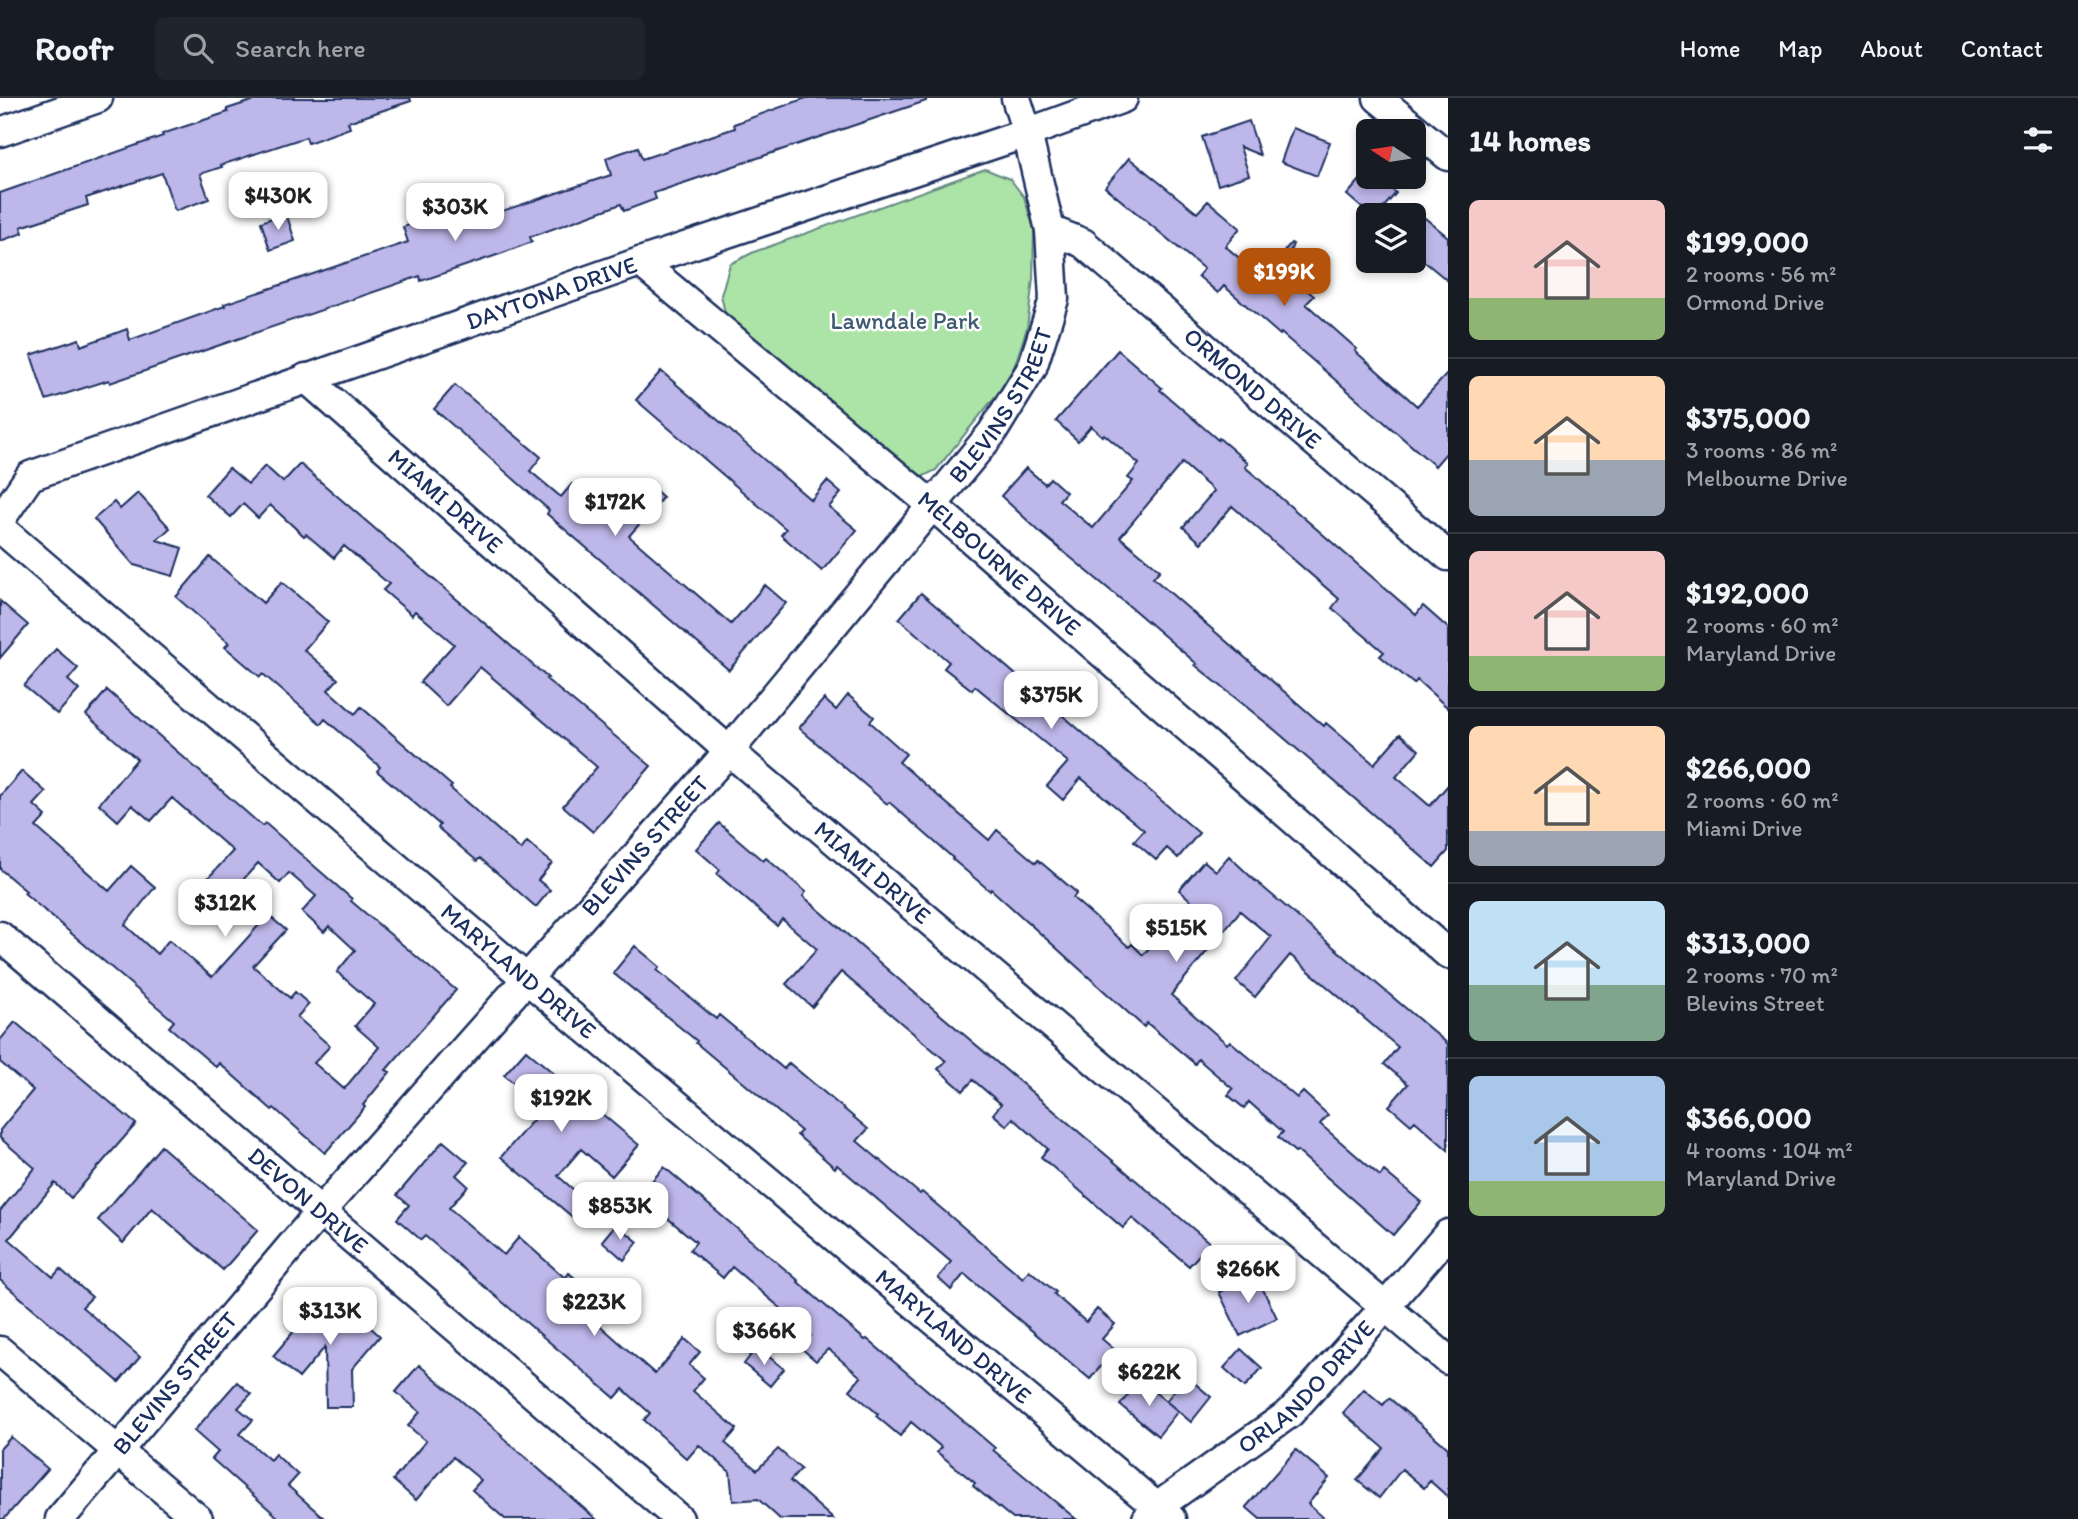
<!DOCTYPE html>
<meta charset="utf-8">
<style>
:root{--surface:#171b24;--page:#20242c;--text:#f1f3f6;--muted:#9ea1a6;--line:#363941;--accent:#b45309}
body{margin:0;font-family:Itim,sans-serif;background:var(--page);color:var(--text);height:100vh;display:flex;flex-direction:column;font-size:26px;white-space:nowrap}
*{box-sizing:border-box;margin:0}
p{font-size:23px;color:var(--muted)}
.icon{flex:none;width:38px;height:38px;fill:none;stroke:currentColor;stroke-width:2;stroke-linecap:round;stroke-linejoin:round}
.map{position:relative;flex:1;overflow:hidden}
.side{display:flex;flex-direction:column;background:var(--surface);width:630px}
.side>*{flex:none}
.needle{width:46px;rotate:282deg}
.buttons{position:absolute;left:1356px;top:21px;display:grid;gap:14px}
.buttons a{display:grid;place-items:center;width:70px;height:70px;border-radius:10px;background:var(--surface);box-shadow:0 4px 10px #0003;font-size:35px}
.price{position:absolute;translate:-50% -60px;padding:0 16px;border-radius:14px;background:#fff;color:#222;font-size:23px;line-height:46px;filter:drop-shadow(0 2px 4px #0008)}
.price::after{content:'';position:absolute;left:50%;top:42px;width:21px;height:16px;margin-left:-10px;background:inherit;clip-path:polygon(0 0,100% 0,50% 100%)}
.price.current{background:var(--accent);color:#fff}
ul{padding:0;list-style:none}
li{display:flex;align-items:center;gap:21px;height:175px;padding:0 21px}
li+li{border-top:2px solid var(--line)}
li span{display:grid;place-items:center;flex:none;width:196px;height:140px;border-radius:10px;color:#555}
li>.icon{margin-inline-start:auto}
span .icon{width:84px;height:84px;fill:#fffc;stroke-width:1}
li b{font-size:30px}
h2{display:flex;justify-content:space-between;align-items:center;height:84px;padding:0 21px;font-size:30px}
header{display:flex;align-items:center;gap:42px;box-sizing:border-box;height:98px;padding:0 35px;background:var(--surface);border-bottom:2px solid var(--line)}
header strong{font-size:33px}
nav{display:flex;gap:38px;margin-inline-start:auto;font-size:24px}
.search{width:490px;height:63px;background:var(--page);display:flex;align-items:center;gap:18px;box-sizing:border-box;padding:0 24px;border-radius:10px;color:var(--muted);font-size:26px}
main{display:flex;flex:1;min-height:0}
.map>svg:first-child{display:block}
.green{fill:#ace3a7;stroke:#648982;stroke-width:2}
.building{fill:#beb7e9;stroke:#1b2f5e;stroke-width:2}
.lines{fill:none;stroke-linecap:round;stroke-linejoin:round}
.minor-casing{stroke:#1b2f5e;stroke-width:33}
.minor{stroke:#fff;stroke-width:28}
.labels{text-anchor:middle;stroke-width:5;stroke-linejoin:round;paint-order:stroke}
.street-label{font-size:24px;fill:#1b2f5e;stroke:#fff}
.park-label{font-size:24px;fill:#3f5c70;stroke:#fff}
</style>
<header>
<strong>Roofr</strong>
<div class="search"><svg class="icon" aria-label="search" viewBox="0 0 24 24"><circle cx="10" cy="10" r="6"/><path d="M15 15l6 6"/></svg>Search here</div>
<nav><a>Home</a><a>Map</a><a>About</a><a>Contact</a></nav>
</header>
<main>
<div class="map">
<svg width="1448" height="1421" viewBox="0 0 1448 1421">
<rect width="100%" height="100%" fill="#fff"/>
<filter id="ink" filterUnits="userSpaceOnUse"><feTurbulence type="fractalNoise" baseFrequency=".0143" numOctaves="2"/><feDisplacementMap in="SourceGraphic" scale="14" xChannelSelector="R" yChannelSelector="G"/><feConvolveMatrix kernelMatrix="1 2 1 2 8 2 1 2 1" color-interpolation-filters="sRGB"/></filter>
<g filter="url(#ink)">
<path class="green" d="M985 71 1010 81 1024 99 1034 131 1033 181 1027 230 1011 279 936 372 924 378 905 375 727 224 721 197 730 166 754 154Z"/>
<path class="building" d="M261 0H410L411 3 348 24 350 30 308 45 306 39 221 67 222 69 200 76 209 101 175 113 162 75 86 100 88 107 21 129 23 135 0 143V95L163 38 162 36 228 14 227 11Z
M806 0H926V3L654 95 656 101 624 113 621 106 530 139 532 144 500 156 421 183 420 178 110 285 109 282 46 302 31 257 79 241 81 248 127 231 130 242 225 208 224 206 408 144 403 129 452 112 457 128 611 77 606 60 638 49 642 61 735 30 734 26Z
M1249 23 1260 57 1240 49 1249 77 1218 87 1202 39Z
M1293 30 1330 44 1317 78 1281 64Z
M1129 60 1197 115 1208 103 1240 130 1225 148 1262 179 1291 145 1293 146 1283 172 1314 198 1306 206 1357 251 1355 253 1417 308 1448 275V353L1435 368 1281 235 1280 237 1224 188 1218 195 1198 178 1204 171 1105 89Z
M1368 73V79H1377L1396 95 1377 117H1370L1347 97Z
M1414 111 1448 139V183L1414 155Z
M286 115 295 143 270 152 261 124Z
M1118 252 1162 290 1160 292 1218 342 1219 340 1248 365 1245 369 1416 517 1423 508 1448 530V610L1417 582 1414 586 1380 558 1384 554 1332 510 1339 501 1232 408 1201 445 1183 429 1214 393 1182 365 1120 439 1160 472 1153 480 1324 628 1326 625 1374 666 1400 636 1419 652 1396 679 1430 708 1448 687V753L1434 769 1276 633 1195 567 1197 566 1134 512 1041 435 1001 398 1026 370 1045 386 1050 380 1066 394 1059 402 1093 430 1133 383 1128 380 1139 366 1104 336 1102 338 1091 328 1078 343 1056 323Z
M661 273 811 402 827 383 841 395 829 409 857 432 822 473 781 437 786 431 636 302Z
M455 287 541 359 530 373 561 399 572 386 614 422 646 384 663 399 629 438 731 526 765 487 786 505 729 572 547 416 549 412 434 311Z
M300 366 548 580 546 581 651 668 593 734 563 708 597 669 480 569 446 608 420 584 454 546 415 513 412 517 383 492 389 486 344 448 334 460 306 436 304 438 270 407 258 420 243 406 231 419 205 397 229 370 248 386 265 368 283 384Z
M138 395 170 430 157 442 182 450 173 478 134 467 94 421 114 404 120 411Z
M210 459 263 505 282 484 328 524 304 552 338 581 328 592 355 616 361 609 452 688 450 690 521 752 527 744 552 765 538 782 550 792 536 809 480 760 477 763 438 730 440 727 377 673 380 669 325 621 321 626 263 576 260 579 225 549 229 545 176 499Z
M921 495 1199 735 1178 760 1167 750 1156 762 1134 743 1144 732 1081 680 1063 702 1047 688 1068 664 975 588 972 592 944 570 949 564 899 521Z
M0 503 28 527 0 560Z
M56 551 78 570 68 582 79 592 57 616 24 588Z
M107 592 262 728 265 725 352 801 351 803 456 892 386 972 390 974 363 1007 365 1009 325 1055 274 1010 272 1012 219 965 216 969 169 929 174 923 24 795 26 793 0 771V698L22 673 46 694 34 707 46 718 36 729 109 793 131 768 155 789 125 827 157 856 169 842 212 879 268 817 286 832 253 868 290 900 295 894 309 906 297 919 330 948 314 965 344 991 379 949 355 928 374 906 337 874 355 852 329 828 324 834 302 814 316 798 289 775 280 785 258 765 218 810 197 792 233 753 172 700 151 723 132 707 118 723 99 706 137 661 86 617Z
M848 597 874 619 870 624 906 656 899 664 989 742 997 732 1036 765 1038 762 1077 795 1073 800 1129 849 1132 846 1143 857 1167 829 1175 835 1197 808 1179 792 1204 763 1216 773 1229 758 1252 780 1448 946V1052L1415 1023 1411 1027 1389 1008 1408 986 1384 966 1398 949 1290 857 1255 899 1236 883 1271 839 1240 813 1171 897 1227 946 1230 943 1297 1000 1303 994 1328 1017 1320 1026 1380 1078 1384 1073 1421 1104 1393 1137 1297 1053 1295 1054 1278 1039 1283 1034 1249 1004 1244 1010 1228 997 1233 991 1198 961 1195 966 1147 925 1144 929 991 791 990 793 952 761 953 760 889 704 887 706 799 630 824 601 836 612Z
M719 725 763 763 766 760 806 794 803 798 903 885 1210 1145 1189 1168 1132 1120 1123 1130 1041 1059 1048 1051 1013 1020 1007 1028 993 1016 1001 1006 973 982 963 993 938 971 946 963 841 874 812 909 786 886 817 851 782 821 777 828 717 776 720 772 696 751Z
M635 848 660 869 657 872 716 921 719 917 784 971 789 965 868 1031 857 1043 920 1096 922 1094 1023 1180 1029 1172 1056 1194 1054 1196 1086 1224 1097 1211 1115 1226 1102 1241 1115 1252 1090 1281 964 1176 951 1192 938 1180 951 1164 837 1067 835 1070 797 1037 801 1033 696 945 697 943 613 875Z
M15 924 136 1026 71 1100 55 1085 9 1141 53 1179 60 1171 92 1199 82 1209 140 1259 119 1284 0 1182V1113L35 1070 0 1040V1032L33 992 0 964V942Z
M526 952 639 1047 612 1078 581 1051 558 1078 589 1105 575 1121 501 1059 538 1016 517 998 522 992 504 977Z
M443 1043 468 1064 456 1077 468 1088 449 1110 504 1157 519 1139 565 1180 569 1175 609 1210 596 1224 655 1276 685 1241 700 1254 689 1267 704 1280 693 1293 737 1331 725 1345 757 1372 778 1351 801 1371 790 1383 833 1421H780L758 1401 733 1403 730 1374 699 1347 687 1361 644 1322 650 1315 623 1291 615 1300 425 1138 421 1142 397 1121 409 1107 397 1097Z
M161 1048 258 1132 223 1172 152 1110 123 1145 98 1122Z
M664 1069 799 1183 798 1184 865 1242 867 1241 946 1308 995 1350 993 1352 1076 1421H1013L973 1388 975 1385 937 1354 941 1349 911 1324 900 1338 876 1318 878 1316 850 1292 861 1279 828 1251 816 1263 801 1250 811 1238 796 1225 797 1224 732 1169 723 1180 690 1152 696 1144 640 1097Z
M616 1126 638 1144 624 1162 602 1143Z
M1256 1177 1277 1220 1240 1238 1219 1194Z
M329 1192 380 1238 352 1271 353 1309H326L325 1249 299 1280 273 1258Z
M757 1249 784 1271 770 1288 744 1266Z
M1241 1251 1262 1270 1245 1289 1224 1270Z
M419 1267 502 1337 501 1338 596 1421H505L472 1392 481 1382 453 1359 416 1402 393 1382 426 1343 408 1328 420 1314 396 1294Z
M1186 1278 1211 1299 1191 1324 1166 1303Z
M1140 1282 1178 1313 1158 1338 1120 1307Z
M237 1284 251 1296 238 1310 253 1322 240 1336 270 1362 275 1356 298 1377 288 1388 325 1421H280L212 1361 218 1354 194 1333Z
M1364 1291 1383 1307 1389 1300 1448 1350V1399L1430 1383 1424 1390 1402 1371 1379 1400 1357 1382 1384 1350 1343 1315Z
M11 1339 48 1371 4 1421H0V1351Z
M1296 1352 1329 1380 1308 1406 1325 1421H1260L1246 1409Z"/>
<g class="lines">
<g class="minor-casing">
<g id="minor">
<path d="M1378 0 1448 58"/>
<path d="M0 34 98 0"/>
<path id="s1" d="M1050 132 1083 145 1448 458"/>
<path id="s2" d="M640 164 932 407 1448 856"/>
<path id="s3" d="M306 280 729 653 1448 1262"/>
<path id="s4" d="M0 422 30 378 640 164 1027 35 1123 0"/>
<path id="s5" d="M0 430 527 881 1171 1421"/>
<path id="s6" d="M0 838 679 1421"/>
<path d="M0 1253 198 1421"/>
<path id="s7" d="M60 1421 320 1114 729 653 992 335 1032 270 1054 201 1050 132 1027 35 1016 0"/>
<path id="s8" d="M1147 1421 1157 1409 1290 1315 1385 1209 1448 1136"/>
</g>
</g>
<use href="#minor" class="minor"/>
</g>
</g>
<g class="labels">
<g class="street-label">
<text dy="8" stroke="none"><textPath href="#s4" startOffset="606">DAYTONA DRIVE</textPath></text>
<text dy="8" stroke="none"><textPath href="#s1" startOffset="259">ORMOND DRIVE</textPath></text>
<text dy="8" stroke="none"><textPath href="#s7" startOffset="1460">BLEVINS STREET</textPath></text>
<text dy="8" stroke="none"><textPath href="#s3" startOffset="186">MIAMI DRIVE</textPath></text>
<text dy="8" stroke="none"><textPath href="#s2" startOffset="469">MELBOURNE DRIVE</textPath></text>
<text dy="8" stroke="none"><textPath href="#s7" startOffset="892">BLEVINS STREET</textPath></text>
<text dy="8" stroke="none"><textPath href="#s3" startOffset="752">MIAMI DRIVE</textPath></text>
<text dy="8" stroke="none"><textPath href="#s5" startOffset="682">MARYLAND DRIVE</textPath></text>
<text dy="8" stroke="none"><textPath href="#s6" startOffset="406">DEVON DRIVE</textPath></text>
<text dy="8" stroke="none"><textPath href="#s5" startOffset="1250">MARYLAND DRIVE</textPath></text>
<text dy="8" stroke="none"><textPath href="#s7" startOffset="178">BLEVINS STREET</textPath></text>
<text dy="8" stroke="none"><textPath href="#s8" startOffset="208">ORLANDO DRIVE</textPath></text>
</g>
<g class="park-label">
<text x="905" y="231">Lawndale Park</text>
</g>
</g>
</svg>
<div class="buttons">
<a><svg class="needle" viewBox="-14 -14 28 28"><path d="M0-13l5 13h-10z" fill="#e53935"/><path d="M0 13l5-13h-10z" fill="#9ea1a6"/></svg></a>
<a><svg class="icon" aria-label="layers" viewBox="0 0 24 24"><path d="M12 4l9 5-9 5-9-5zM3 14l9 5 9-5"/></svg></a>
</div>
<b class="price" style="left:278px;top:134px">$430K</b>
<b class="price" style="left:455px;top:145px">$303K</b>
<b class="price current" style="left:1284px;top:210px">$199K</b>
<b class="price" style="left:615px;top:440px">$172K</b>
<b class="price" style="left:1051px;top:633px">$375K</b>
<b class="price" style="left:225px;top:841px">$312K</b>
<b class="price" style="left:1176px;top:866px">$515K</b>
<b class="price" style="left:561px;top:1036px">$192K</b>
<b class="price" style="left:620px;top:1144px">$853K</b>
<b class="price" style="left:1248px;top:1207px">$266K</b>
<b class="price" style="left:594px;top:1240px">$223K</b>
<b class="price" style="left:330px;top:1249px">$313K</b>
<b class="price" style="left:764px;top:1269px">$366K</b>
<b class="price" style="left:1149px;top:1310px">$622K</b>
</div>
<section class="side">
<h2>14 homes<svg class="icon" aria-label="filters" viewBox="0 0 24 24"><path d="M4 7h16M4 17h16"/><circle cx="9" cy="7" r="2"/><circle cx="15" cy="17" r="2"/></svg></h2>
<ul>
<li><span style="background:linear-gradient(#f6c9c9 70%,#8fb573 0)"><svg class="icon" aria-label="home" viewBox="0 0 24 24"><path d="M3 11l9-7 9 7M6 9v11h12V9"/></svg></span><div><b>$199,000</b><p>2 rooms · 56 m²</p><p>Ormond Drive</p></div></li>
<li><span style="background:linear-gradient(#ffd9b3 60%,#9aa5b1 0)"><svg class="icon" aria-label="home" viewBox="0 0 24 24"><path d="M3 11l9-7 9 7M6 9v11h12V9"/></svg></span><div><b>$375,000</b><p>3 rooms · 86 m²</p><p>Melbourne Drive</p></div></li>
<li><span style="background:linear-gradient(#f6c9c9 75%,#8fb573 0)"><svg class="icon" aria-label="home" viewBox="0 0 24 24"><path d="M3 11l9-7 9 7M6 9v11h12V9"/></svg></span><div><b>$192,000</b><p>2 rooms · 60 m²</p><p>Maryland Drive</p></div></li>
<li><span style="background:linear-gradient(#ffd9b3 75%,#9aa5b1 0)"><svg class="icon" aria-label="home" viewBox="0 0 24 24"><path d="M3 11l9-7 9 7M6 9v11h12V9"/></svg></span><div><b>$266,000</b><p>2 rooms · 60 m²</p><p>Miami Drive</p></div></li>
<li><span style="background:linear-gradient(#bfe0f5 60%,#7fa58c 0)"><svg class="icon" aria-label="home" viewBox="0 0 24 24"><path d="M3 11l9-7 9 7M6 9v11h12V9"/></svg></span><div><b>$313,000</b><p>2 rooms · 70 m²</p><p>Blevins Street</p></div></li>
<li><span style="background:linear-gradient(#a9c7e8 75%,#8fb573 0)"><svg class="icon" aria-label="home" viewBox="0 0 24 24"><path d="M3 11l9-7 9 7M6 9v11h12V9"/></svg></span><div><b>$366,000</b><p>4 rooms · 104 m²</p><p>Maryland Drive</p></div></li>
</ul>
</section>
</main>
